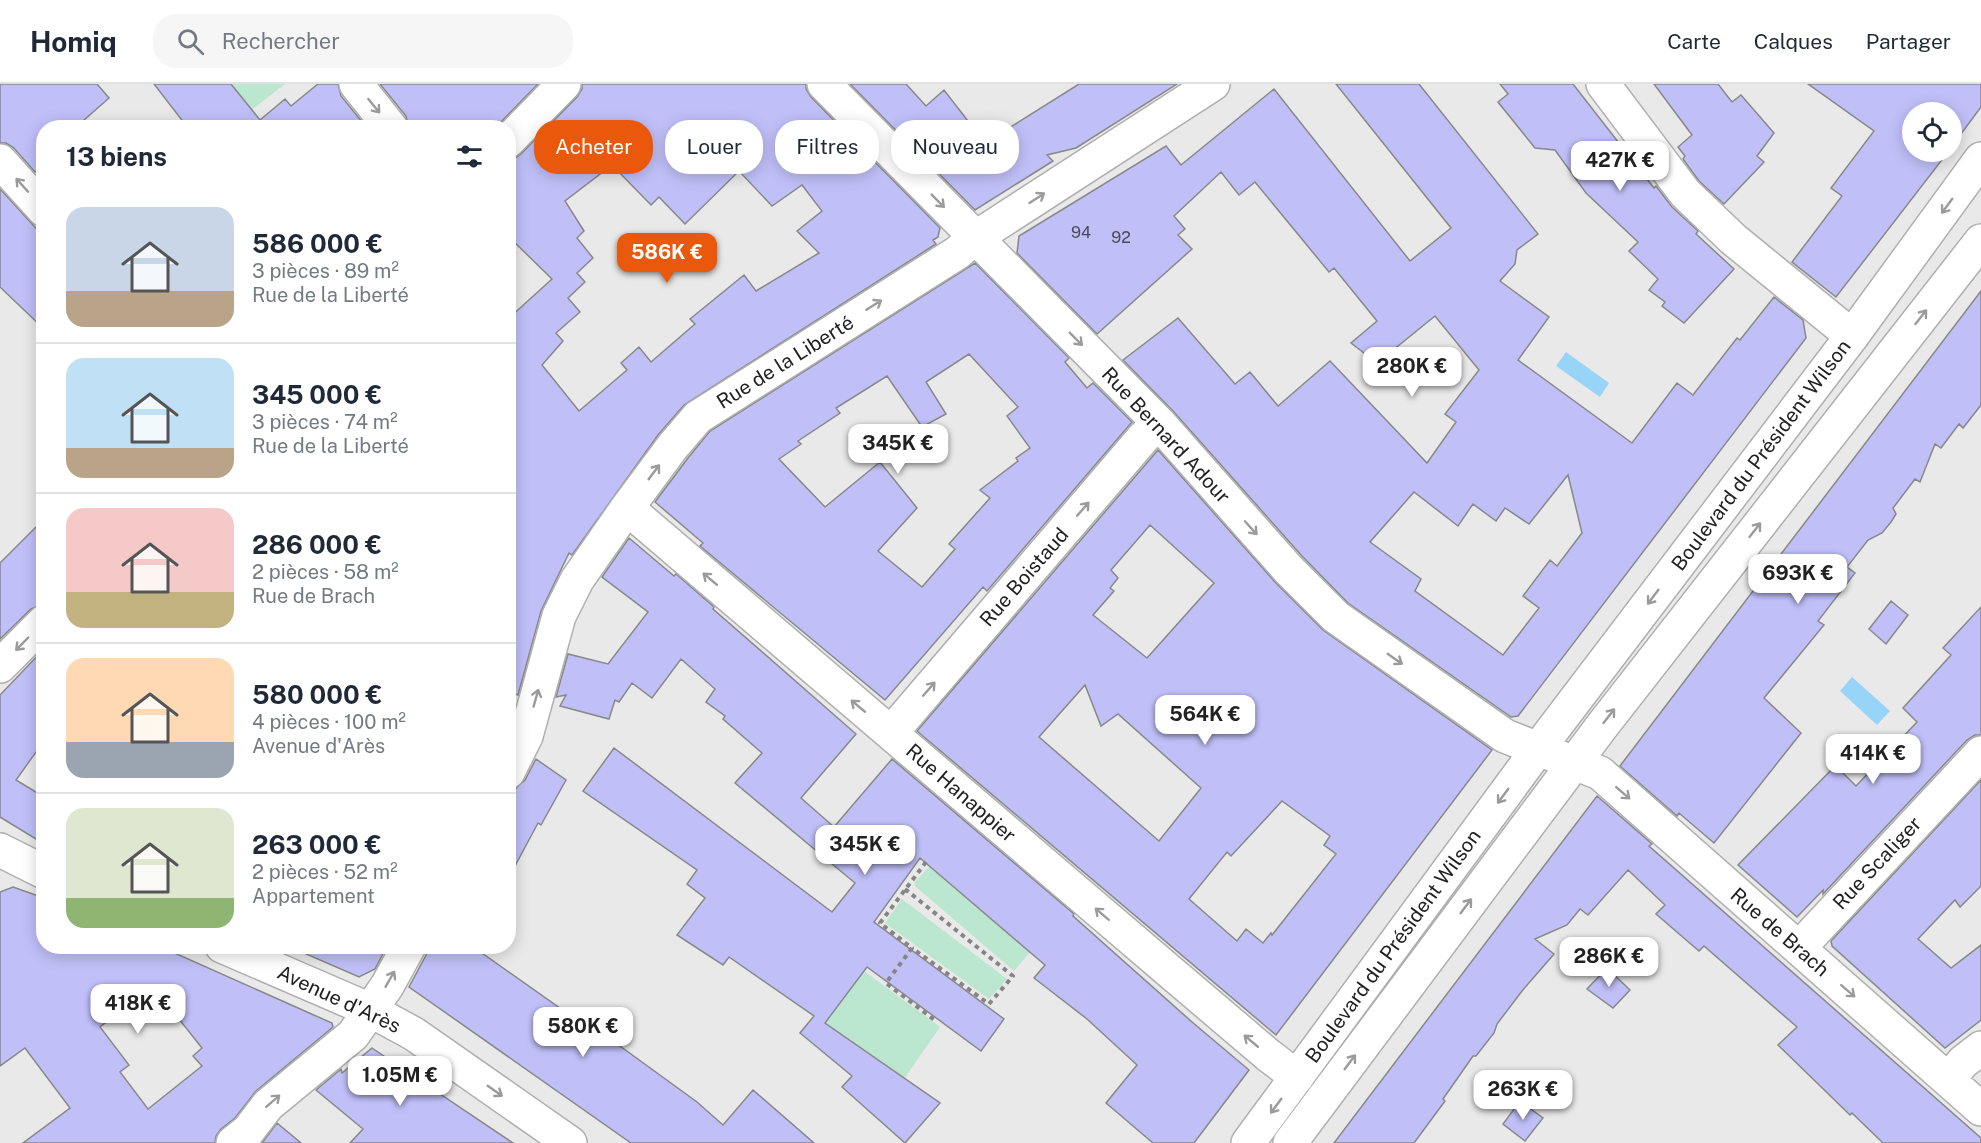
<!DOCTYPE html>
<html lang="fr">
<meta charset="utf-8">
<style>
:root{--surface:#fff;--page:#f6f6f7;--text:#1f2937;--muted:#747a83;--line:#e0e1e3;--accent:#ea580c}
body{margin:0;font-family:"Public Sans",sans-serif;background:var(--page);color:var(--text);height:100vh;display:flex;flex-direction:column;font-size:22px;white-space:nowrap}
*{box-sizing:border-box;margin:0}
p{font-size:20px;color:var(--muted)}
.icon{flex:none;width:33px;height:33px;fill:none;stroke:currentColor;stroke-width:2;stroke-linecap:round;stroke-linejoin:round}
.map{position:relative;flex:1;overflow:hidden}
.panel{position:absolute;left:36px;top:36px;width:480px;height:834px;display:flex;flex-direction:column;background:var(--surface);border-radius:24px;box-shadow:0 3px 15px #0003}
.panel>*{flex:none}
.hud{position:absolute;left:534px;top:36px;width:570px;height:54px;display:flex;gap:12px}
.tools{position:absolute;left:1902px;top:18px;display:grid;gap:12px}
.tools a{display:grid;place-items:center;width:60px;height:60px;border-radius:50%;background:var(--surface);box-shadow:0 3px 15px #0003;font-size:30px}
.price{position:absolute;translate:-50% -51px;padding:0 14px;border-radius:12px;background:#fff;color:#222;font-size:20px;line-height:39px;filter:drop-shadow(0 2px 3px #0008)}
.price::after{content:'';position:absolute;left:50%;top:36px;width:18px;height:14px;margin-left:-9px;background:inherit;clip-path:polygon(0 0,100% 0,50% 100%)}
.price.current{background:var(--accent);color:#fff}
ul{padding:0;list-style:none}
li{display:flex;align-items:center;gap:18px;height:150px;padding:0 30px}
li+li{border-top:2px solid var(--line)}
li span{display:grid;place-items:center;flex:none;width:168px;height:120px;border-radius:18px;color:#555}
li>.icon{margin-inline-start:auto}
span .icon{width:72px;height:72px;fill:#fffc;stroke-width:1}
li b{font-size:26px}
h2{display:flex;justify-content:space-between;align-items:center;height:72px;padding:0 30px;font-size:26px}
.chip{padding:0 21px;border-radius:24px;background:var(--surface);box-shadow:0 3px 15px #0003;font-size:21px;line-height:54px}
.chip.current{background:var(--accent);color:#fff}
header{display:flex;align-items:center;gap:36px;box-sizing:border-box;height:84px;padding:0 30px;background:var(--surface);border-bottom:2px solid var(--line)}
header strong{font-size:28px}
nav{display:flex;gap:33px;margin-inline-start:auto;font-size:21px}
.search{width:420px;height:54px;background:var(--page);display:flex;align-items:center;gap:15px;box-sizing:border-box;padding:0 21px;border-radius:24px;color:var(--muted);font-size:22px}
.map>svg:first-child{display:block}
.green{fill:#bbe6cf}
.water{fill:#98d4f8}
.building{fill:#c0bff8;stroke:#888889;stroke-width:1.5;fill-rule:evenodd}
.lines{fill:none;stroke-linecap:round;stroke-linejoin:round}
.minor-casing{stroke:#afafb0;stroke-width:36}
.major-casing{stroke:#afafb0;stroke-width:36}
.path{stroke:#858585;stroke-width:4;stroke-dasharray:4.5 4.5;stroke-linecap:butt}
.minor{stroke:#fff;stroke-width:33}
.major{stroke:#fff;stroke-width:33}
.oneway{stroke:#9b9b9b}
.labels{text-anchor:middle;stroke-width:5;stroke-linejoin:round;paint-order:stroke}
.number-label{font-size:16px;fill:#494857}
.street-label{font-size:20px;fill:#212121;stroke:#fff}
</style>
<header>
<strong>Homiq</strong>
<div class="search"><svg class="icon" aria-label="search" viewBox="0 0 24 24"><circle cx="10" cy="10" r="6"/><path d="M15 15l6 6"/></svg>Rechercher</div>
<nav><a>Carte</a><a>Calques</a><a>Partager</a></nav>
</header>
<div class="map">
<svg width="1981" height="1059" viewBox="0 0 1981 1059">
<rect width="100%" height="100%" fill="#e9e9ea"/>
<path class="green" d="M230 0H285L249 28Z
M930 782 1030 868 1014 887 915 802V798Z
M902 815 1007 895 989 915 885 839Z
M864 887 940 943 904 995 826 939Z"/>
<path class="water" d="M1566 268 1609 299 1600 313 1556 282Z
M1852 593 1890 627 1877 641 1840 607Z"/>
<path class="building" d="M0 0H97L109 14 75 44H44V81L35 88 14 64 6 59H0Z
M154 0H231L260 36 285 15 291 22 318 0H338L341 12 367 44H188Z
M380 0H538L495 44H409L406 32Z
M582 0H806V5L811 13 940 144 938 153 933 156 936 160 684 321 658 351 572 471 569 469 541 527 518 611 508 608V235L552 195 508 152V75H514L521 70 577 13 582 5ZM612 81 651 121 659 113 685 140 739 87 772 122 802 101 822 127 797 147 819 169 756 207 744 191 690 235 695 240 651 278 639 263 621 279 627 286 579 327 542 281 563 257 556 249 580 228 568 214 585 198 577 189 593 174 577 154 584 147 565 117Z
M850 0H906L926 22 944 6 985 59 1079 0H1177L1076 64 1047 71 1053 77 975 126Z
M1336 0H1419L1538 150 1517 166 1515 180 1500 197 1549 233 1518 276 1632 359 1677 299 1693 311 1737 254 1740 256 1774 213 1803 236 1806 254 1518 632 1511 633 1348 519 1302 472 1173 327 1123 276 1178 234 1235 300 1250 288 1278 322 1330 277 1427 379 1456 338 1445 330 1479 286 1435 232 1377 279 1351 259 1377 237 1334 184 1329 188 1255 98 1239 111 1221 88 1174 132 1185 145 1178 151 1192 165 1097 250 1017 169 1019 152 1166 62 1181 81 1274 5 1410 177 1451 144ZM1568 391 1582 449 1557 482 1550 476 1523 512 1539 524 1503 571 1415 507 1421 495 1370 458 1414 408 1458 442 1473 420 1496 437 1505 424 1529 440Z
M1500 0H1573L1654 104 1656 102 1672 123 1698 147 1696 150 1734 185 1684 239 1662 222 1665 218 1649 206 1658 195 1629 167 1638 158 1586 109 1555 66 1535 64 1498 18 1508 10Z
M1654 0H1718L1732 18 1741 11 1774 49 1757 72 1764 78 1724 120 1699 97 1683 75 1685 72 1678 63 1692 51Z
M1808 0H1981V23L1952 62V28H1912V68H1948L1836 213 1792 178 1842 112 1831 104 1874 47Z
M0 105 44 153V245L0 203Z
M975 179 1069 274 1065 278 1087 304 1093 299 1132 338 987 507 983 503 885 616 700 462 703 459 655 418 688 374 710 347ZM969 270 1018 323 1007 332 1030 364 1016 374 1018 377 980 406 990 414 949 460 955 465 922 503 878 467 917 424 880 378 825 423 779 375 801 360 798 357 840 329 836 324 887 292 922 343 946 330 926 298Z
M1981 207V321L1963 344 1959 340 1941 364 1935 360 1920 398 1915 395 1893 424 1896 430 1891 438 1882 449 1868 456 1847 483 1855 489 1818 537 1824 541 1764 614 1801 649 1714 759 1679 729 1677 732 1620 682Z
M1158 366 1274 497 1323 546 1492 666 1276 951 917 647ZM1150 441 1214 499 1147 574 1093 531 1114 507 1110 504 1118 494 1111 486ZM1085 601 1101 642 1118 630 1201 704 1159 757 1039 653ZM1282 717 1330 752 1324 761 1336 770 1272 851 1271 849 1263 859 1246 845 1237 857 1189 815 1227 768 1231 772Z
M44 435V520L31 525 0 555V479Z
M629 454 674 492 676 490 714 523 713 525 856 650 801 714 834 743 892 675 1074 830 1073 832 1192 938 1249 986 1194 1059H1153L1106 1019 1137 981 1087 935 1034 894 1045 881 920 774 874 838 1004 935 981 967 867 883 825 939 940 1019 905 1059 842 1003 852 992 800 949 814 932 729 873 723 881 677 851 705 814 687 800 697 786 583 707 614 664 832 828 855 799 735 699 762 669 723 635 725 632 706 618 715 605 681 575 652 614 632 599 619 618 615 616 609 635 560 622 566 611 556 613 568 570 608 580 648 528 602 493Z
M1891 517 1908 531 1886 560 1869 545Z
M1981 523V651H1975L1967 656 1823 810V806L1797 833 1738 781 1839 678V685L1856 702 1917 638 1903 624 1951 571 1943 564Z
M44 565V657L16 696 44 713V760L0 733V611Z
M536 675 566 696 541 741 538 739 508 795V719L516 704 525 696Z
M1981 696V802L1960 823 1955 816 1918 855 1951 884 1981 861V936L1945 964 1832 862 1831 857Z
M1597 712 1652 760 1649 762 1981 1054V1059H1883L1852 1029 1850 1031 1778 961 1797 943 1704 862 1699 867 1656 830 1665 821 1628 786 1588 831 1580 825 1567 841 1535 855 1554 870 1522 907 1497 940 1494 949 1476 972H1473L1443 1015 1445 1017 1414 1059H1334Z
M13 803 44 814V862H159L307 928 332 939 333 943 256 1007 235 1034 221 1045 216 1052 215 1059H23L70 1024 25 964 0 982V808ZM137 914 152 933 164 924 167 929 171 925 202 964 193 972 202 982 148 1025 120 988 129 981 100 943Z
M288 862H387L375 885 359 893Z
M431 862H472L581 939 584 936 697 1018 723 1041 753 1006 814 1059H631L409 903Z
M1607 884 1630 906 1613 924 1587 905Z
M372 964 403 985 513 1059H350L363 1045 316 1006 341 985 342 989Z
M1520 1017 1543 1034 1525 1057 1503 1040Z
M277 1039 301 1059H262Z"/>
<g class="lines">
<g class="minor-casing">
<path id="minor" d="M356 0 391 44
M824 0 1159 339 1288 485 1336 533 1505 652 1600 689 1981 1025
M1603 0 1685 109 1733 155 1852 252
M508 57 564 0
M0 77 44 126
M627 424 1168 886 1268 971 1297 993
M0 582 44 538
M891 649 1143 354 1159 339
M508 688 526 652 559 532 577 496 627 424 673 362 698 333 957 169 975 154 1213 0
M1799 864 1981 669
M1948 996 1963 978 1981 964
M233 1059 248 1047 268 1021 353 951 387 902 409 862"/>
</g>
<g class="major-casing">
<path id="major" d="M0 766 44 788
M222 862 370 926 414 950 570 1059
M1248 1059 1538 665 1852 252 1981 75
M1290 1059 1602 642 1981 157"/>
</g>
<path class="path" d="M926 778 880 839 912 864 886 899 937 938
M905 805 1013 892 989 920 912 864"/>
<use href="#minor" class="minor"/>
<use href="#major" class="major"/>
</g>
<defs><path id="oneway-shaft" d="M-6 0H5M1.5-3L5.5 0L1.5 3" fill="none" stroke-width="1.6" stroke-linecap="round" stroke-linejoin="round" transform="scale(1.5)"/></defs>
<g class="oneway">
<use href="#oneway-shaft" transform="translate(374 22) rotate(51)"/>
<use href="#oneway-shaft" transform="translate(22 101) rotate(-132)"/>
<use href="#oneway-shaft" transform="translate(1037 114) rotate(-33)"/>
<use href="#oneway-shaft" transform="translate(938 117) rotate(45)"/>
<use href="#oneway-shaft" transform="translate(1947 122) rotate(126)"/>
<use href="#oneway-shaft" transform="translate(874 221) rotate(-32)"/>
<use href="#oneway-shaft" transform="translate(1921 233) rotate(-52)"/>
<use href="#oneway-shaft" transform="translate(1076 255) rotate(45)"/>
<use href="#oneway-shaft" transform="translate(654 388) rotate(-53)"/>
<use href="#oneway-shaft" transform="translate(1083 425) rotate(-49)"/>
<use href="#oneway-shaft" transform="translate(1251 444) rotate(48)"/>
<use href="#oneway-shaft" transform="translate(1755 446) rotate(-52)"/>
<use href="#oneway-shaft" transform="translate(710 495) rotate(-140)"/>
<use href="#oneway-shaft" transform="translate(1653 513) rotate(127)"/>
<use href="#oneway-shaft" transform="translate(22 560) rotate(134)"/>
<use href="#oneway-shaft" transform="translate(1395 575) rotate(35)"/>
<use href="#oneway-shaft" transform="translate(929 605) rotate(-49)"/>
<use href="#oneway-shaft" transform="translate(536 614) rotate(-74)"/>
<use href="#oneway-shaft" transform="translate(858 622) rotate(-140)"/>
<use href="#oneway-shaft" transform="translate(1609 632) rotate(-52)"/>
<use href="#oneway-shaft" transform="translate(1623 709) rotate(41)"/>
<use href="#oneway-shaft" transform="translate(1503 712) rotate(126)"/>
<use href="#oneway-shaft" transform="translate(1466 822) rotate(-53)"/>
<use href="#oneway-shaft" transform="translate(1102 830) rotate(-139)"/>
<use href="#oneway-shaft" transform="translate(390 895) rotate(-60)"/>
<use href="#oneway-shaft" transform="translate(1848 907) rotate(41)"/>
<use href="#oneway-shaft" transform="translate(1251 957) rotate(-140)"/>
<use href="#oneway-shaft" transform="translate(1350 978) rotate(-53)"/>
<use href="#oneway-shaft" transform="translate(495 1007) rotate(35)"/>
<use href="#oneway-shaft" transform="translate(273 1017) rotate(-41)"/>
<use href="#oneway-shaft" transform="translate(1276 1022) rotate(126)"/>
</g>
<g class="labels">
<g class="number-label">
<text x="1081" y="154">94</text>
<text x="1121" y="159">92</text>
</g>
<g class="street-label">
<text transform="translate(785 278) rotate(-32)" y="7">Rue de la Liberté</text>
<text transform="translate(1166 351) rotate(47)" y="7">Rue Bernard Adour</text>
<text transform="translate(1761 371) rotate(-53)" y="7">Boulevard du Président Wilson</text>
<text transform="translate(1024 493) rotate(-49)" y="7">Rue Boistaud</text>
<text transform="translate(961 709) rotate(41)" y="7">Rue Hanappier</text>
<text transform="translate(1877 779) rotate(-47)" y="7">Rue Scaliger</text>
<text transform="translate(1780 848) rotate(41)" y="7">Rue de Brach</text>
<text transform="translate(1393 862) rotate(-54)" y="7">Boulevard du Président Wilson</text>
<text transform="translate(339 915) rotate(25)" y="7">Avenue d'Arès</text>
</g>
</g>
</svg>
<div class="tools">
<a><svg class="icon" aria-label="locate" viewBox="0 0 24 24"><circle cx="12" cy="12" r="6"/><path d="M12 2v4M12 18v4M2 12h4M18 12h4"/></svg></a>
</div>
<b class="price" style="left:1620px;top:108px">427K €</b>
<b class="price current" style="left:667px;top:200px">586K €</b>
<b class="price" style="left:1412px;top:314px">280K €</b>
<b class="price" style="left:898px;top:391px">345K €</b>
<b class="price" style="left:1798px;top:521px">693K €</b>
<b class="price" style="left:1205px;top:662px">564K €</b>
<b class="price" style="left:1873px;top:701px">414K €</b>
<b class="price" style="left:865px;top:792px">345K €</b>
<b class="price" style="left:1609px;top:904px">286K €</b>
<b class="price" style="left:138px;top:951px">418K €</b>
<b class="price" style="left:583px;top:974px">580K €</b>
<b class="price" style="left:400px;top:1023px">1.05M €</b>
<b class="price" style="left:1523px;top:1037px">263K €</b>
<div class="hud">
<a class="chip current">Acheter</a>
<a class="chip">Louer</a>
<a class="chip">Filtres</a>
<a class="chip">Nouveau</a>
</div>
<section class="panel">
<h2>13 biens<svg class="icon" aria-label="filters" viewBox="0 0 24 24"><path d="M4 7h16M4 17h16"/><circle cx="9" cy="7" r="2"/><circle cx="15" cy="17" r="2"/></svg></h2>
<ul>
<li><span style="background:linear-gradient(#c9d6e8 70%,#b9a48a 0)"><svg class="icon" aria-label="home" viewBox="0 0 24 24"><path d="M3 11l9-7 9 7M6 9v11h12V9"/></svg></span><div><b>586 000 €</b><p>3 pièces · 89 m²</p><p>Rue de la Liberté</p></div></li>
<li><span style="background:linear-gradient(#bfe0f5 75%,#b9a48a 0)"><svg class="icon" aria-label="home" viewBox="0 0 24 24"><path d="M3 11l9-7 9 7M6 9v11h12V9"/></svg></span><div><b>345 000 €</b><p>3 pièces · 74 m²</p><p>Rue de la Liberté</p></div></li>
<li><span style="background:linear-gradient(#f6c9c9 70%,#c2b280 0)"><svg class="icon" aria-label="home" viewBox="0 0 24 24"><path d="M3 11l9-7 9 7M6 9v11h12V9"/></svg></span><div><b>286 000 €</b><p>2 pièces · 58 m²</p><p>Rue de Brach</p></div></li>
<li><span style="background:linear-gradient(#ffd9b3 70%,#9aa5b1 0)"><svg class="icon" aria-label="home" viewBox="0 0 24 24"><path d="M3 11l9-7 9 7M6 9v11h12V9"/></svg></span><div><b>580 000 €</b><p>4 pièces · 100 m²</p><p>Avenue d'Arès</p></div></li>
<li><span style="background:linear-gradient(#dfe7d0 75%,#8fb573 0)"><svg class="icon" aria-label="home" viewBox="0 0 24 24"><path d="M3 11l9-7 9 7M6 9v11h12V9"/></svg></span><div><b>263 000 €</b><p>2 pièces · 52 m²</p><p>Appartement</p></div></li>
</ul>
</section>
</div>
